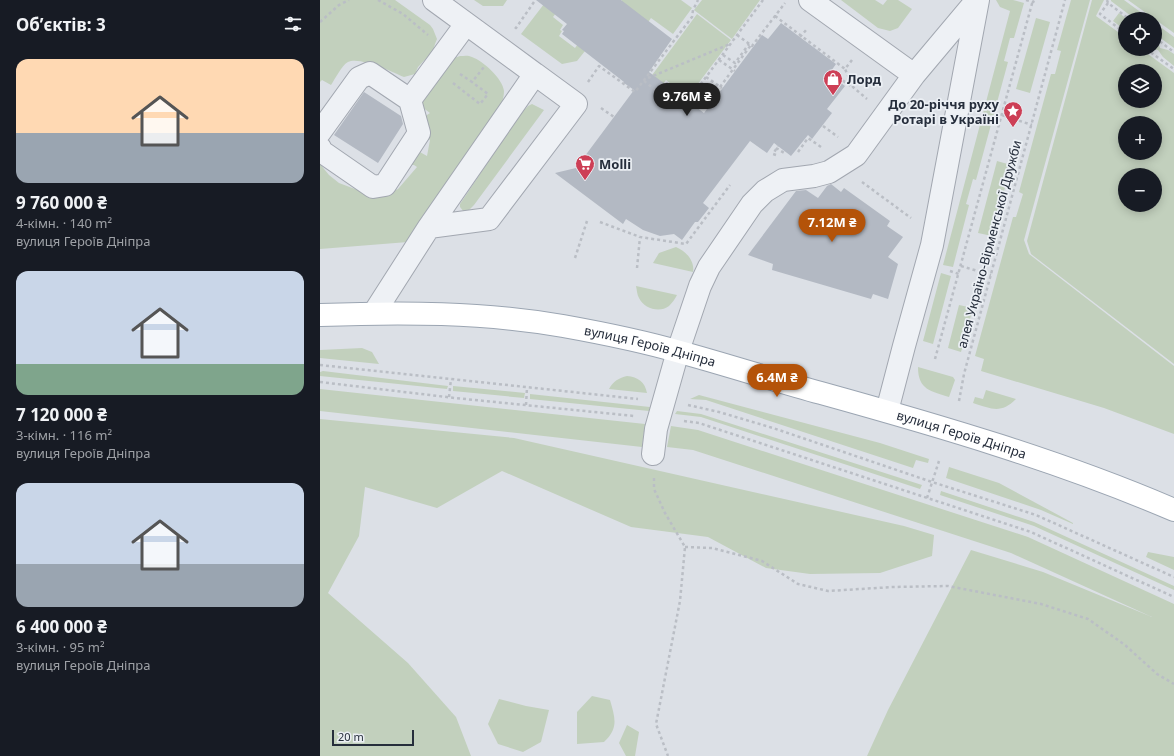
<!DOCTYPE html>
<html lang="uk">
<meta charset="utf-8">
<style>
:root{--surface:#171b24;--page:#242831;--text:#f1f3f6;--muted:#9ea1a6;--accent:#b45309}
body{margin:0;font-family:"Noto Sans",sans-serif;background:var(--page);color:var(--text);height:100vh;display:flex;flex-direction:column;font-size:15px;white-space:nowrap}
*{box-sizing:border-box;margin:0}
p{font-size:13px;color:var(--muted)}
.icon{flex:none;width:22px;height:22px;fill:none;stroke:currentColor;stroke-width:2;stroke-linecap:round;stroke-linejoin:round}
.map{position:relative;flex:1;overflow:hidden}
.panel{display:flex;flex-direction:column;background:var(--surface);width:320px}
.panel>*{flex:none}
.controls{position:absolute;left:798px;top:12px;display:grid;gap:8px}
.controls a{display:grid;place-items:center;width:44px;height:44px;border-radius:50%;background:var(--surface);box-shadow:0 2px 10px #0003;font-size:20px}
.scale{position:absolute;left:12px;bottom:10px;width:82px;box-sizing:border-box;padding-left:4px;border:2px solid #262e3c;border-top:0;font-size:11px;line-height:14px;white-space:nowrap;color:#262e3c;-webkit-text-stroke:3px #ebeff4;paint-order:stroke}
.price{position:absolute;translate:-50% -34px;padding:0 9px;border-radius:14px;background:var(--accent);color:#fff;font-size:13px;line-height:26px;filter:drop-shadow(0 1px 2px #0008)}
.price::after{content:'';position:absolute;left:50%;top:24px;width:12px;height:9px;margin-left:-6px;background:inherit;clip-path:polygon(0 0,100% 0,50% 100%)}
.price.active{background:#222;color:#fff}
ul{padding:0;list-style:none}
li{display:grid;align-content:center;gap:8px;height:212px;padding:0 16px}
li span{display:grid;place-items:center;height:124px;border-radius:12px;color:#555}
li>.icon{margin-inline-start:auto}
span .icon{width:72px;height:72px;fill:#fffc;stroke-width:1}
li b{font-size:17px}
h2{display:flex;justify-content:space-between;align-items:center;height:48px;padding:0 16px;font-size:17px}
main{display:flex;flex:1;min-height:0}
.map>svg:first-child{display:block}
.green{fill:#c2d0bd;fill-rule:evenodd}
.building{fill:#b3b9c3}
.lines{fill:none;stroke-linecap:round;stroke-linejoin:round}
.minor-casing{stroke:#a2a7b0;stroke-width:24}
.major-casing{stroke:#9ba5b2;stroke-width:24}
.path{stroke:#babec5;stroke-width:2.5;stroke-dasharray:3 3;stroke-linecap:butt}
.minor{stroke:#eef1f5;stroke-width:22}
.major{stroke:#fff;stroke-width:22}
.labels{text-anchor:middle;stroke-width:3.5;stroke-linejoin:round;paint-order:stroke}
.poi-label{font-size:13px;font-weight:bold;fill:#262e3c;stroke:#ebeff4;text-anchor:start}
.street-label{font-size:13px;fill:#262e3c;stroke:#ebeff4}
</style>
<main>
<section class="panel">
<h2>Об’єктів: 3<svg class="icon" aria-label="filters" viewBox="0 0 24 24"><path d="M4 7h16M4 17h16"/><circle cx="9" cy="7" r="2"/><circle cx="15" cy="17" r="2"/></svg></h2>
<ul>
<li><span style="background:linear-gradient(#ffd9b3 60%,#9aa5b1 0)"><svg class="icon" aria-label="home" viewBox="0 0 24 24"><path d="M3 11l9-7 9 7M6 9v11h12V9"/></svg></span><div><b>9 760 000 ₴</b><p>4-кімн. · 140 m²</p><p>вулиця Героїв Дніпра</p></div></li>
<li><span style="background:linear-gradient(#c9d6e8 75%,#7fa58c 0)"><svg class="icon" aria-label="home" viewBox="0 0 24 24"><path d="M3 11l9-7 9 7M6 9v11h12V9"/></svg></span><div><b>7 120 000 ₴</b><p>3-кімн. · 116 m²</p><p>вулиця Героїв Дніпра</p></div></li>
<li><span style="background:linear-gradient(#c9d6e8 65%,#9aa5b1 0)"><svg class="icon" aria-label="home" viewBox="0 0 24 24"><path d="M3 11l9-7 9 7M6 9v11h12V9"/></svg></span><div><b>6 400 000 ₴</b><p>3-кімн. · 95 m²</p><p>вулиця Героїв Дніпра</p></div></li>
</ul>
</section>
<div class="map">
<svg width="854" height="756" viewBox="0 0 854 756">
<rect width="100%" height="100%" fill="#dce0e6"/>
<path class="green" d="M0 0H75L110 25 113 29 117 39 115 44 113 51 98 67 95 74 84 77C73 72 39 56 28 62 22 65 15 79 11 85L2 80 0 82Z
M154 0H187L183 6H163Z
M302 0H361L372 8 353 34 331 18 326 25 301 2Z
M382 0H440L412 39 374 10Z
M521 0H555L563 5 567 0H578L592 9 578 28 570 31 558 28Z
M676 0H693L704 3 694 38H690L684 61 688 62 656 180 653 179 646 204 649 205 633 267 623 265 690 11 680 7Z
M751 0H770L704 240 709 254 854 366V434L784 408 661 371 664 359 655 356 693 217H696L703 194 699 192 731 74H735L741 51 737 50Z
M772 0H784L776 16 805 37V49H821L854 73V364L711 254 707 241ZM805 71H835V101H805ZM805 123H835V153H805ZM805 175H835V205H805Z
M791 0H804L830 19H815L791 1Z
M808 0H854V33Z
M224 4 236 13 233 17 243 25 240 30 242 31 239 36 255 48 261 40 269 46 257 61 242 64 201 34Z
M799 13 807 19H805V30L793 21Z
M377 14 411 40 368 97 346 80 338 90 327 82Z
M716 18 730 22 710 93 696 89Z
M835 23 854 37V48L835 34Z
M835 42H838L840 48 848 50 854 54V66L843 57 838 50 831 49H835Z
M140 56C144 56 148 55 152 57 163 61 183 79 184 91 184 95 183 99 182 103L92 237 89 238V240L88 242 0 249V164L9 175 19 183 35 189 64 195 78 189 97 167 94 165H89L98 151 107 156 110 140 103 134 104 117 110 113 94 101 134 58Z
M212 104 224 110 154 205 147 212H144L140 207V204L200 114 208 106Z
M677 161 691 165 672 236 658 233Z
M356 247C366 251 375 261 373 272L333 263 339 253Z
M621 273 631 276 613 344 603 341Z
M316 286 357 295C355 299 352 303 349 306 340 313 324 309 319 298 317 295 317 290 316 286Z
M639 305 653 308 641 352 628 348Z
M42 348 52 352 59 364 0 358V350Z
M598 367 633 377 635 380 629 397C611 391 598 390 598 367Z
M3 371 128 386 127 389 0 376V372Z
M307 376C318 377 325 382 327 393L289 389C293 381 299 378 307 376Z
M133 386 205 393 204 398 133 391Z
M0 389 325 424 322 447 0 411Z
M666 390 696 399C681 414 672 409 653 403L655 397 663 399Z
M210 394 330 407 329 411 210 399Z
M379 395 560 443 609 459 608 463 596 460 593 468 386 400 370 399Z
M357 411 381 414 602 485 600 489 381 417 355 414Z
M0 419 194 438 584 526 614 535 612 556 560 573 490 574 446 568 388 537 311 527 182 471 117 508 45 487 39 536 8 593 88 663 136 717 151 756H0Z
M351 426 378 430 708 537 854 604V756H547L568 710 651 550 723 572 832 617 691 553 373 450 347 447Z
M629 467 679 483 753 523V524L721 510 626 478Z
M621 491 714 522 854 586V590L714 526 620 495Z
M828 552 854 557V570L826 557Z
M272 696 290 700C295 718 299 728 284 742L257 744V712Z
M179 699 206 706 229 710 221 742 203 752 178 744 168 724Z
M307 725 319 732 315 756H306L299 743Z"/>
<path class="building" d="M216 0H301L352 39 329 72 384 113 442 35 448 39 461 23 516 64 509 74 525 86 507 109 512 113 492 139 488 135 471 156 454 143 447 153 430 141 383 203 389 208 378 222H375L362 240 354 234 340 236 323 230 306 219 303 224 235 173 256 168 314 90 304 83V82L242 34 244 31 242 30 247 24Z
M44 92 81 116 83 124 58 163 14 135Z
M511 184 521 192 524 188 570 221 567 226 583 237 568 257 578 264 568 299 553 294 551 299 452 270 453 264 428 255 476 191 486 190 498 198 507 186Z"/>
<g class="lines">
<g class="minor-casing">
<path id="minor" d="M490 0 594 75
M90 100 146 24
M0 132 39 78 50 73 90 100 99 133 65 185 53 187 1 151 0 148
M109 227 169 219 256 104 215 74
M54 313 109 227 215 74 114 0
M567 411 584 346 612 245 658 0
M333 454 336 429 358 351 380 286 389 267 432 204 445 191 463 180 494 176 509 172 536 155 594 75 657 0"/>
</g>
<g class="major-casing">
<g id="major">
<path id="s1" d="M0 315C81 312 163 312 243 326 282 333 322 341 360 352 407 365 454 380 501 393 620 426 740 461 854 510"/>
</g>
</g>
<path class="path" d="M58 0 83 14 108 35
M706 0 713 2 716 0
M787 0 788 3 809 19
M788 3 780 14 805 33
M455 16 525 69
M0 22 19 5 29 0
M195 27 196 28 214 2
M417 35 432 46 465 3
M480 37 487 29
M835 38 854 52
M826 49 854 69
M403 55 415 63 429 44
M399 60 415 71
M532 60 525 69 533 87 547 99
M140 74 152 82 164 67
M386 77 402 88
M514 77 515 75 532 87
M328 78 410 44
M324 81 338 92 346 83 369 100 443 0
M268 82 279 66 315 92 372 17 373 10 378 0
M133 83 160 104 168 94 152 82
M400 87 431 45
M281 108 294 117
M682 115 712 125
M503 126 518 137
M456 148 466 154
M478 152 488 138 501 147
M456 155 453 154 458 146
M542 182 591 218
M280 222 320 237 366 244 410 185
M255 258 267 221
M641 266 671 275
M317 268 320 237
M630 271 639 274
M615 359 713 0
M0 365 318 399
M0 382 135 398 314 416
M129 397 131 379
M639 401 644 374 745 0
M206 405 207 388
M368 405 399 412 453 428 612 482 716 515 854 577
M364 421 379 423 711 532 854 597
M334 478V489L345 513 365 547 360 601 336 724 348 756
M607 498 619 461
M365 547 392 548 442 561 478 584 508 591 573 587 628 586 721 604 768 619 805 645 837 674 854 684"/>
<use href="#minor" class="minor"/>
<use href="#major" class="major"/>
</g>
<defs>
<g id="shop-pin" transform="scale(1)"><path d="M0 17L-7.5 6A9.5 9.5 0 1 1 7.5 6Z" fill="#cd3f56" stroke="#ebeff4"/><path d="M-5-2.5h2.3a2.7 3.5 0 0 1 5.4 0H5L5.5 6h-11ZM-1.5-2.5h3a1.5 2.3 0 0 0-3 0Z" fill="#fff"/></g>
<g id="sight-pin" transform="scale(1)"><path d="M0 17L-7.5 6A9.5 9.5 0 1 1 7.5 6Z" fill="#cd3f56" stroke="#ebeff4"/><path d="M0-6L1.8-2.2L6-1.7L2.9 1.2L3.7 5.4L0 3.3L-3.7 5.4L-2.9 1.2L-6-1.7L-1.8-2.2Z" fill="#fff"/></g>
<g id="supermarket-pin" transform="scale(1)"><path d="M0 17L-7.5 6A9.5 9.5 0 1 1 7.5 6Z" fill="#cd3f56" stroke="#ebeff4"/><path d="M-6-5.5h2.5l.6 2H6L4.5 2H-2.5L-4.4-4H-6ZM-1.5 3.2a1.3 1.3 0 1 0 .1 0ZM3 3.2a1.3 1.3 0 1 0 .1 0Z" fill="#fff"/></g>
</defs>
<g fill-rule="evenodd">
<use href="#shop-pin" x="513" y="79"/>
<use href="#sight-pin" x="693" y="111"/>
<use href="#supermarket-pin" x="265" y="164"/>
</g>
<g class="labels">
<g class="poi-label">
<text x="527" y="84">Лорд</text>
<text x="679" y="109" text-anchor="end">До 20-річчя руху<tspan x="679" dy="15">Ротарі в Україні</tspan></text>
<text x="279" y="169">Molli</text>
</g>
<g class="street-label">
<text transform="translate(669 244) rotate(-75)" y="5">алея Україно-Вірменської Дружби</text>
<text dy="5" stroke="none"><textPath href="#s1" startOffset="333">вулиця Героїв Дніпра</textPath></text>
<text dy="5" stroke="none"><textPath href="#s1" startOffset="657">вулиця Героїв Дніпра</textPath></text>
</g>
</g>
</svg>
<div class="controls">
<a><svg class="icon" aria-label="locate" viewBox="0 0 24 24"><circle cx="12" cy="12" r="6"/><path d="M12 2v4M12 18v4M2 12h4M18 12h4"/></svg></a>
<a><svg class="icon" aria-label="layers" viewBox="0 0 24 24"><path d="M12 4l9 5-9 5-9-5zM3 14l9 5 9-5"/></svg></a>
<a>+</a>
<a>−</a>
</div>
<div class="scale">20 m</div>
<b class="price active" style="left:367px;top:117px">9.76M ₴</b>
<b class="price" style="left:512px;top:243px">7.12M ₴</b>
<b class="price" style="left:457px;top:398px">6.4M ₴</b>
</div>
</main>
